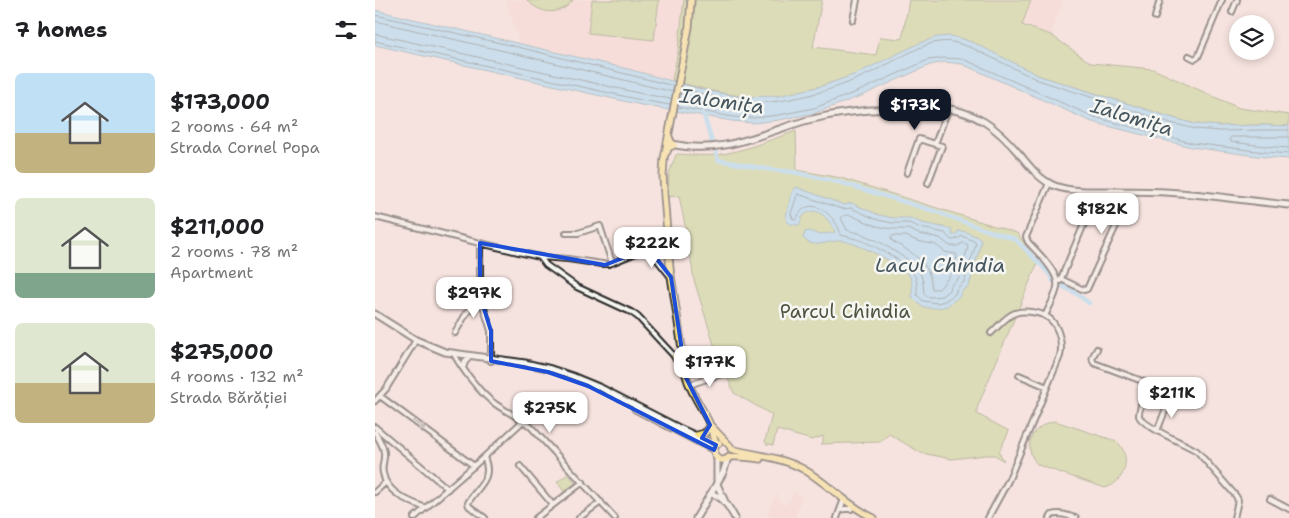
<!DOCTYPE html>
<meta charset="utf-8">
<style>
:root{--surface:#fff;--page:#f6f6f6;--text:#202124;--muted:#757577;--accent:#111827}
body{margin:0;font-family:"Shantell Sans",sans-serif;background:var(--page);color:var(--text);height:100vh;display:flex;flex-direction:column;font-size:19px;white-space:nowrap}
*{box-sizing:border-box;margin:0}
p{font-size:16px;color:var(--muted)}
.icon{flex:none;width:28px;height:28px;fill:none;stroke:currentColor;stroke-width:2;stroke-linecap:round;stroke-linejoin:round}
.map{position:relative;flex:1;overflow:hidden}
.details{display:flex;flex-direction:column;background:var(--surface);width:375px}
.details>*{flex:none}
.fabs{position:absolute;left:854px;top:15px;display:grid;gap:10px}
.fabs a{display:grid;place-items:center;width:45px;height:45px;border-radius:50%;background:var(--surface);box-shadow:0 2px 8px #0003;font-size:25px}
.price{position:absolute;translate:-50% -42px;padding:0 11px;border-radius:10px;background:#fff;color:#222;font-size:16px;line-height:32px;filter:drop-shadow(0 1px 2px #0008)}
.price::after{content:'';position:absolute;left:50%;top:30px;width:15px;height:11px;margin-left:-8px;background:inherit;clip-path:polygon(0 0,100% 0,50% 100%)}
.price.on{background:var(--accent);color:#fff}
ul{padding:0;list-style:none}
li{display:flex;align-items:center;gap:15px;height:125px;padding:0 15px}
li span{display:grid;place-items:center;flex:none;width:140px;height:100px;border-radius:8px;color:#555}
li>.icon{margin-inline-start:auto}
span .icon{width:60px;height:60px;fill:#fffc;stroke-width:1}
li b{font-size:21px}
h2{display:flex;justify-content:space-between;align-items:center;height:60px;padding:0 15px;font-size:21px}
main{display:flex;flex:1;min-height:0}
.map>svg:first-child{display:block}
.built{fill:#f5d6d2}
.green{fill:#bdd389;stroke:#747f5a}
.water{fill:#99d8fa;stroke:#6d93a7}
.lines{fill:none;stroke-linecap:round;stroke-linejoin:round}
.shore{stroke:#57707e;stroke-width:1}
.canal{stroke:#99d8fa;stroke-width:4.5}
.street-casing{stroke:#2b2b2b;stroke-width:8}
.secondary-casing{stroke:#2b2b2b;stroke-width:9}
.primary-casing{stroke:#2b2b2b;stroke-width:9}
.street{stroke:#f6f6f2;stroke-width:4}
.secondary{stroke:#f6f6f2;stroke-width:5}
.primary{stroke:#f9e181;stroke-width:5.5}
.oneway{stroke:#90908e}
.marked{fill:none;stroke:#1d4ed8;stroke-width:4;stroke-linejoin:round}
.labels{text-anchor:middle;stroke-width:5;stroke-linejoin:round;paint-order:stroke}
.park-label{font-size:19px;fill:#505542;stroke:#f6f6f2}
.water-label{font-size:20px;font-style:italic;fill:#46565f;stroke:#f6f6f2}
</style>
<main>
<section class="details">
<h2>7 homes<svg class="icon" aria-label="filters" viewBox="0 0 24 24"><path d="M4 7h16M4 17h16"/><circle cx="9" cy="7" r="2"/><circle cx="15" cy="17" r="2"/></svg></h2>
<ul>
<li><span style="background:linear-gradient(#bfe0f5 60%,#c2b280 0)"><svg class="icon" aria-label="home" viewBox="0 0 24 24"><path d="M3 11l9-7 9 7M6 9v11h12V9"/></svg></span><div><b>$173,000</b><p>2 rooms · 64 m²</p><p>Strada Cornel Popa</p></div></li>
<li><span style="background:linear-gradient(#dfe7d0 75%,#7fa58c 0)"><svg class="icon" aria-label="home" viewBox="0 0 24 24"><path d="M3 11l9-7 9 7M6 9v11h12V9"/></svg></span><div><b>$211,000</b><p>2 rooms · 78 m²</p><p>Apartment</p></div></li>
<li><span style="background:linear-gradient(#dfe7d0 60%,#c2b280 0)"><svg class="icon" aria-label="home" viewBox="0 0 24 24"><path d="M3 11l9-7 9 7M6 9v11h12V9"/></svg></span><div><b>$275,000</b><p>4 rooms · 132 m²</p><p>Strada Bărăției</p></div></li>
</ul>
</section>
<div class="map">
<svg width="914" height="518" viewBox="0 0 914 518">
<rect width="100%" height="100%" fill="#f5e3df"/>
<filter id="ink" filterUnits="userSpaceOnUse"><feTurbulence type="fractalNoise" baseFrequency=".02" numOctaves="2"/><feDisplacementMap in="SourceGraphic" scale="10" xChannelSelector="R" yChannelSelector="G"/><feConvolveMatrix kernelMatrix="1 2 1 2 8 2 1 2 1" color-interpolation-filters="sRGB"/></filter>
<g filter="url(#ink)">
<path class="built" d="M131 0H309L303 51 297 80 144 43Z
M656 0H688L676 35 647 25Z
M420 492 427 497 420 518H398L392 514 402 493 404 494 401 498 410 505Z"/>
<path class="green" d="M152 0H198C185 17 165 14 152 0Z
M217 0H284L279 40 213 33Z
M309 0H447L438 47 501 55 505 37 527 39 534 0H656L647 25 676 35 716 63 778 69 864 108 914 115V126L887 125 845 126 820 124 798 118 665 76 588 39 447 86C432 90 416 95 401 96 365 100 331 90 297 80L303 51Z
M421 131 422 170 466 178 642 233 663 262 602 408V414L634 431 624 452 629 461 620 455H611L577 459 546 453 514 434 505 442 446 444 448 442V436L437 440 402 430 398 445 394 444 392 445V443L390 442V441L397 415 359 393 340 348 319 280 312 235 304 196 293 197 294 173 301 155 303 154C316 155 329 156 342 155 369 151 395 140 421 131Z
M680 421 741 441C757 454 752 482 730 488L663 465C646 447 657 425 680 421Z
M193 474 202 485 190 493 182 482Z"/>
<path class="water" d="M0 10 253 69 333 91 367 97 403 96 447 86 481 74 545 43 562 37 575 36 588 39 599 43 665 76 798 118 820 124 845 126 887 125 914 126V159L889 157 816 147 717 122 587 64 570 62 555 65 486 96 440 113 404 120 378 123 357 121 266 105 0 45Z
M421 187 469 205 476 203 504 215 518 218H535L547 223 577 229V234L578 235H581L583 231 591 232 605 238 606 243 594 286C590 290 586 289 585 296L572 306 563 308H554L546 306 537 297C537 289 538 281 534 275 525 264 482 243 468 241 453 239 440 251 428 238L430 232 434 231 442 234 459 233 460 231C455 222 446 208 434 212 432 213 429 215 427 217 426 220 426 223 424 225 406 226 411 214 415 202 416 196 417 191 421 187Z"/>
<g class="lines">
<path class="shore" d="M0 15 143 47 299 86
M0 21 142 54 298 92
M0 34 268 94 296 99
M0 41 266 100 295 105
M307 88C338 97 371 106 404 101 431 97 460 89 484 78 501 71 516 62 532 54 542 49 553 43 564 42 576 40 586 44 597 48L663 80 796 123 820 129 845 131 887 130H914
M303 107 358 117 378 118 404 115 439 108 484 91 553 60 569 58 588 59 719 117 817 143 890 152 914 154
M914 137H856L854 139 856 142 890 146 914 148
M423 194 467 209 476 208 503 220 518 223H534L546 228 570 233C576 241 577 242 587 236L599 241 601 244 589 282 582 288 580 294 570 301 562 303 548 301 542 295C542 287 543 280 538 273 531 262 498 245 485 240 479 238 472 237 466 235 462 216 433 190 421 220L418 219 416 214Z
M475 215 501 226 517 229H533L544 234 565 238 571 243 575 246H582L588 243 592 244 593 247 584 278 577 284 574 290 567 296 555 297 551 296 549 294 548 282 546 275 542 268 536 262 505 242 487 234 472 230 466 218 468 216Z
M518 236H531L542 241 561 245 570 252 581 254 582 257 577 273 564 289H557C556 285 556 281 555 277 550 258 532 250 517 241L516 238Z"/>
<path class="canal" d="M328 113 338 145
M341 153 343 160 391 169 418 172 467 183 559 211 611 230 640 239 667 266 675 275 678 281 680 282
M687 286 699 292 714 303"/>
<g class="street-casing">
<path id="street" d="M857 12 862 0
M780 17 785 0
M478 20 482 0
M814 56 820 59 823 57 847 0
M532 173 544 139 560 144 573 109
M553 183 567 146 560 144
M0 217 105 243 165 257 193 259 227 264H234L273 248 296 277
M191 233H203L225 226 237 263
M105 243V296L116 331V361
M165 257 171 265 202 287 256 312 263 317 300 357 309 368
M686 279 709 290 712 289 757 191
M685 281 723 191
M670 316C674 307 681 296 682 287 685 273 662 252 653 242L651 237 674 183
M80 333 91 314 105 296
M616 333C623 327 631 316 640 313 650 310 667 312 675 319 684 327 688 345 685 356L634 479
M722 349C720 353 715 358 719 363L770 382 772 385C771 391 763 411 764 416 768 427 811 444 822 451L861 496 863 500 862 505 859 518
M79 354C87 369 106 394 119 403 131 412 145 417 156 427L240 518
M88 368 90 362 93 359
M644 375 672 387
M314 385 349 373
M5 396 99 466
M0 401 11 389 41 340
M0 427 73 489
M782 431 794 401
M0 432C3 438 9 446 9 453 10 460 6 466 8 473 11 493 35 502 51 508
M109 457C119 480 102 486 93 503L94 506 110 518
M145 466 178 505
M0 492 11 482
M895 499 914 509
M465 510 470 509H476
M39 518 109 457 148 421
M161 518 208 482
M204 518 226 502
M462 518 469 499
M613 518 633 481
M675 518 677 515C685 512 693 516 701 518"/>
</g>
<g class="secondary-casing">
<path id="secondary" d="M297 144C347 156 386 133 433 120 460 113 487 110 515 109 530 108 545 106 561 107 601 111 621 126 646 156 656 168 665 180 680 186 697 192 715 191 733 191 752 191 771 191 790 192 831 194 873 201 914 205
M0 314 41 340 70 352 150 363 176 369 197 376 226 388 302 427 341 445
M260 409 339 450
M342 458V484L351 504
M336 494C349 496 354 508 360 518
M321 518 348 473 353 458"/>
</g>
<g class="primary-casing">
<path id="primary" d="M316 0 314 27 289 159 288 175 289 195 295 269 311 375C315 393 328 408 335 425 337 432 338 438 342 444
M292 152 293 148 299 145 296 142 294 137
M300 357 305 355 307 351
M336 426 355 446 356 449C380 455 406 457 428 469 453 483 472 506 499 518
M322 435 330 433 335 425
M344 443 341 445C338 451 339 460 348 460 356 459 349 458 356 457 362 456 379 458 385 459"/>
</g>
<use href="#street" class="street"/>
<use href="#secondary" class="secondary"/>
<use href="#primary" class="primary"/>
</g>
<defs><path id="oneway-shaft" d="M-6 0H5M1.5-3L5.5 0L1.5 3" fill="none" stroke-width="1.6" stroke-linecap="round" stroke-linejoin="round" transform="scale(1.25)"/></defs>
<use class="oneway" href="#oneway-shaft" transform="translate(44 425) rotate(37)"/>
</g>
<path d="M0 0H914V518H0ZM105 243 230 265 273 248 296 277 307 351 302 360 335 425 327 438 341 445 339 450 213 386 173 372 116 361V331L105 296Z" fill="#f5e3df" fill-opacity=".55" fill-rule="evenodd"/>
<path class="marked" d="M105 243 230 265 273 248 296 277 307 351 302 360 335 425 327 438 341 445 339 450 213 386 173 372 116 361V331L105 296Z"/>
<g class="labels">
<g class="park-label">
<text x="470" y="318">Parcul Chindia</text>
</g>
<g class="water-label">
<text transform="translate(347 101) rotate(8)" y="7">Ialomița</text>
<text transform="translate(757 117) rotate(17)" y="7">Ialomița</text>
<text x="565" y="272">Lacul Chindia</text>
</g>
</g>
</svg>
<div class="fabs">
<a><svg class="icon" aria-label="layers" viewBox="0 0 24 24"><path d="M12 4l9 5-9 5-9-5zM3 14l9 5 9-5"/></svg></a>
</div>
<b class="price on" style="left:540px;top:131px">$173K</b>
<b class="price" style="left:727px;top:235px">$182K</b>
<b class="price" style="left:277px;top:269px">$222K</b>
<b class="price" style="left:99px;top:319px">$297K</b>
<b class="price" style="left:335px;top:388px">$177K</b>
<b class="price" style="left:797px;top:419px">$211K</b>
<b class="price" style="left:175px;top:434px">$275K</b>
</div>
</main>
